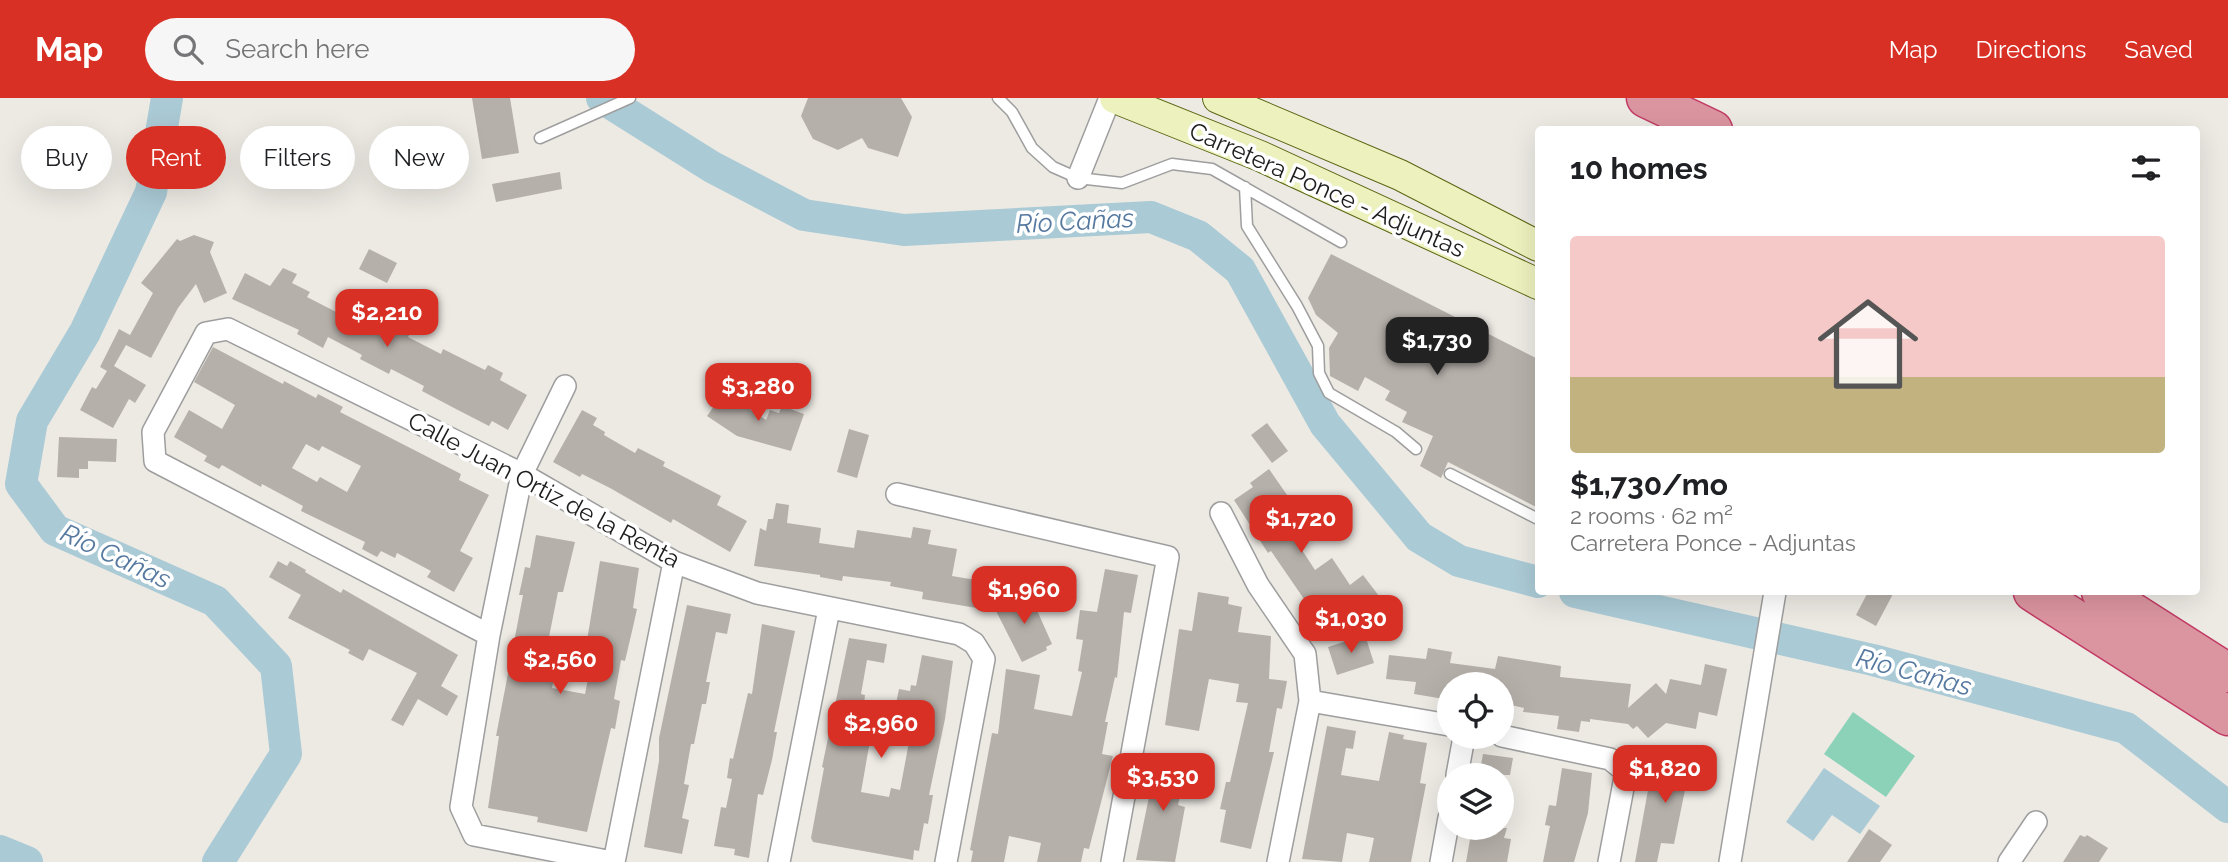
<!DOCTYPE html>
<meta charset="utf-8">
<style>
:root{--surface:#fff;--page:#f6f6f6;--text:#202124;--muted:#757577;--line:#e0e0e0;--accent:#d93025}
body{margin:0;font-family:Raleway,sans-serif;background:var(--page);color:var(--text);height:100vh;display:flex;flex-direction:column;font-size:26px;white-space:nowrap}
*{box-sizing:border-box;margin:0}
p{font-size:23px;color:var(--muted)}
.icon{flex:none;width:38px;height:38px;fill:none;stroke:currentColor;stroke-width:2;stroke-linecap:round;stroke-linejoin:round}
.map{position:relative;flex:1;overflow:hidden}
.side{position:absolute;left:1535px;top:28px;width:665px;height:469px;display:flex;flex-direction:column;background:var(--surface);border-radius:7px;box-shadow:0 7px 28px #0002}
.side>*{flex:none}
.banner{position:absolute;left:21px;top:28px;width:665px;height:63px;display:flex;gap:14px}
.controls{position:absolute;left:1437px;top:574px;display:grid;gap:14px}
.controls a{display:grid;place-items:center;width:77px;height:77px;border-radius:50%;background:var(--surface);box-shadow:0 7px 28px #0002;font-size:35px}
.price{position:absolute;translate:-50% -60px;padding:0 16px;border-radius:14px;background:var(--accent);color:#fff;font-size:23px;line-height:46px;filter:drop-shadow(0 2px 4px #0008)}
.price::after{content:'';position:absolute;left:50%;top:42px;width:21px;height:16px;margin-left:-10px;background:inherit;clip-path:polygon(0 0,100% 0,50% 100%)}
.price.selected{background:#222;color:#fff}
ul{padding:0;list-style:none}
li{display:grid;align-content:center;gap:14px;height:371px;padding:0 35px}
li+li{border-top:2px solid var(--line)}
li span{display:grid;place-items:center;height:217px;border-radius:7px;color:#555}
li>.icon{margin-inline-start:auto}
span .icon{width:126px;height:126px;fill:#fffc;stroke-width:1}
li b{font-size:30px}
h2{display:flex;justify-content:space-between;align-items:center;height:84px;padding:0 35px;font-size:30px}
.tag{padding:0 24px;border-radius:32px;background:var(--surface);box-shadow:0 7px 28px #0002;font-size:24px;line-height:63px}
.tag.selected{background:var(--accent);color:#fff}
header{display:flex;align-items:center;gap:42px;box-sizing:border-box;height:98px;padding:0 35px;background:var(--accent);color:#fff}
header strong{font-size:33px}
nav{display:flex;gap:38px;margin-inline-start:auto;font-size:24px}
.search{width:490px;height:63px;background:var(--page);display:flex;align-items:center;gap:18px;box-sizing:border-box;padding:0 24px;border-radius:38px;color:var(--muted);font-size:26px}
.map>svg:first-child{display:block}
.pitch{fill:#8cd2b9}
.water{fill:#aacad5}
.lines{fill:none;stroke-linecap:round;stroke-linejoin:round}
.river{stroke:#aacad5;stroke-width:32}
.building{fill:#b6b0aa;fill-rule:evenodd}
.lane-casing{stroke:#9e9e9e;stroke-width:13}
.street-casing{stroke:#9e9e9e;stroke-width:24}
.secondary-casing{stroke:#5a6612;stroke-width:32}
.highway-casing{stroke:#c23a64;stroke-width:41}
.lane{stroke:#fff;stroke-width:10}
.street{stroke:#fff;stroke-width:21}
.secondary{stroke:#edf1be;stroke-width:30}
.highway{stroke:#db95a0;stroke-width:38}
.labels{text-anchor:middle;stroke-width:7;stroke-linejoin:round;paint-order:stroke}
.street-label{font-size:24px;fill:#1d1d1d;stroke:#fff}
.water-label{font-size:26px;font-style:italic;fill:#5679a0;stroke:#fff}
</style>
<header>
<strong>Map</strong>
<div class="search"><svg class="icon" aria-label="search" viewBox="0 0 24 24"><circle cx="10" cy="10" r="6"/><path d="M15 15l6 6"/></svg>Search here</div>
<nav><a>Map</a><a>Directions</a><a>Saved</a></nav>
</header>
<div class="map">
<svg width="2228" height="764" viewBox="0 0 2228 764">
<rect width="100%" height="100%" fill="#edeae4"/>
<path class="pitch" d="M1853 614 1915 658 1886 699 1824 656Z"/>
<path class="water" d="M1824 670 1880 708 1860 736 1832 717 1813 743 1786 724Z"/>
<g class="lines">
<path class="river" d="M167 0 151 94 85 234 32 323 21 386 55 432 215 503 276 568 286 656 218 764
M602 0 712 69 804 117 904 132 1151 119 1198 138 1240 172 1325 326 1419 439 1459 463 1538 484
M1575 494 1873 562 2126 630 2228 709
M0 753 27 764"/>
</g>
<path class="building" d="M472 0H510L519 55 482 61Z
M808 0H901L912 19 898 59 868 50 862 40 838 52 813 41 801 18Z
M560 74 562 91 496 104 492 86Z
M194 137 214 144 210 154 227 195 204 205 196 186 178 210 151 260 126 247 114 268 146 287 135 305 129 301 113 330 80 312 92 289 96 291 107 273 100 269 119 231 130 237 153 195 141 185 177 141 180 143Z
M369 151 397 165 387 185 359 171Z
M1331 156 1538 261V410L1448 364 1441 380 1420 368 1433 338 1402 324 1407 314 1385 302 1390 293 1365 279 1358 293 1330 278 1329 250 1338 235 1316 217 1308 200Z
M283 170 297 176 292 185 310 194 307 199 342 217 348 204 411 233 408 239 441 256 443 251 485 272 488 267 503 275 500 282 527 297 508 332 492 323 489 328 454 310 422 293 424 288 391 271 389 276 360 261 362 257 328 239 323 250 297 236 299 232 232 201 245 175 270 188Z
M213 249 283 286 284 283 316 300 318 296 343 309 340 314 461 376 459 382 489 397 460 453 473 460 454 494 427 479 431 473 397 455 395 460 381 453 377 459 362 451 365 444 301 413 303 408 262 386 261 389 222 367 219 371 204 363 207 358 174 339 189 312 222 331 235 307 194 284ZM306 346 319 353 322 348 361 368 347 394 320 379 317 384 292 370Z
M724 294 766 322 770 312 779 315 782 308 804 316 791 353 737 338 707 318Z
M582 312 597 320 593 327 605 334 604 337 635 355 638 350 665 364 663 368 721 398 717 407 747 423 730 454 673 421 671 425 610 390 582 376 580 379 553 364Z
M1267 325 1288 353 1272 365 1251 337Z
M849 331 869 337 857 380 837 374Z
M59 339 117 341 116 364 88 363V371H79V380L57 379Z
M1269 371 1308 427 1293 438 1315 472 1332 460 1350 487 1363 477 1379 498 1328 536 1271 453 1268 455 1234 402 1253 389 1250 385Z
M776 405 789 407 787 425 821 430 819 445 854 450 857 432 911 440 913 429 931 432 928 446 957 451 952 478 988 484 983 511 922 501 923 494 890 488 891 484 843 478 842 483 820 479V477L754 468 760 430 766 433 768 421H773Z
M536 437 575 444 563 494H558L548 544 553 545 550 560 558 561 552 590 585 596 593 556 585 555 600 463 639 470 633 510 637 511 633 529 625 563 621 562 614 601 620 603 615 631 611 630 587 734 537 724 538 719 488 710 499 638H496L523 497H519L525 469 530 470Z
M278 463 287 468 290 463 306 472 305 474 341 495 343 491 458 557 441 588 458 598 447 618 418 601 403 628 391 622 417 575 369 551 363 563 348 555 350 552 288 520 301 497 269 479Z
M1105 471 1138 477 1131 515 1124 514 1117 580 1115 579 1105 624H1108L1102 656 1113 658 1089 751 1084 750 1081 764H1037L1041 745 1009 738 1004 764H971L973 753 970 752 992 635 998 636 1006 571 1040 577 1034 611 1072 618 1082 574 1078 573 1083 542 1076 541 1080 512 1097 514Z
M1028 492 1052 546 1046 549 1047 552 1022 564 994 509Z
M1198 494 1229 499 1228 506 1242 509 1238 534 1271 538 1269 581 1287 583 1282 611 1277 610 1269 654H1274L1251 751 1220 744 1226 712 1220 711 1226 684H1230L1248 605 1236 604 1239 586 1209 581 1199 633 1165 627 1179 531 1192 533Z
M1868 494H1894L1876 528 1856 517Z
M687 507 731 516 727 536 716 534 706 584H710L706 606H702L694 646H691L684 686 689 687 682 720 689 722 682 756 644 749 659 663V640Z
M762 526 795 533 774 634H777L772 662 763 697 758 696 749 760 734 757 735 751 714 748 721 709 726 710 732 681 727 680 730 660 733 661 748 595 752 596Z
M1365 537 1374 565 1337 577 1328 549Z
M849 540 887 546 884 565 867 562 861 596 865 597 863 616 893 620 899 591 910 593 911 587 916 588 922 557 953 563 945 621 929 697H933L928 726 924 725 919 753 914 752 913 762 813 744 811 740 824 670 822 669ZM871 637 909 644 900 692 891 690 889 699 861 694Z
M1428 550 1452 554 1450 565 1495 571 1498 558 1561 568 1560 579 1631 586 1628 610 1656 585 1666 596 1670 581 1701 587 1705 566 1727 571 1717 618 1699 614 1696 631 1666 625 1648 640 1637 628 1633 631 1628 626 1590 621V624L1581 623 1579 634 1557 631 1559 618 1523 614 1524 610 1502 605V586H1447L1444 601 1414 596 1416 584 1386 581 1389 557 1426 561Z
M1327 628 1356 633 1353 651 1346 650 1341 677 1379 683 1389 634 1404 637 1403 641 1427 645 1420 685 1426 686 1411 764H1369L1374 740 1347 735 1342 764 1302 761Z
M1158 655 1175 659 1173 669 1186 671 1178 707 1185 709 1175 764 1136 762Z
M1483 656 1513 660 1510 677H1479Z
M1658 657 1700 664 1695 693 1685 692 1674 746 1661 745 1657 764H1635L1648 692H1652Z
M1562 670 1592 675 1588 715 1574 764H1543L1550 728 1545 727 1549 707 1556 708Z
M1472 730H1507L1504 740 1511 741 1507 764H1466Z
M1869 731 1892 747 1880 764H1847Z
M2080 737 2085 739 2087 737 2108 750 2099 764H2063Z"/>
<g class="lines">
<g class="lane-casing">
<path id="lane" d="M998 0 1012 14 1032 50 1053 69 1078 80 1122 85 1172 66 1212 71 1341 144
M540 40 630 0
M1245 89 1247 128 1297 208 1318 248 1319 275 1329 295 1396 334 1416 351
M1450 376 1538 421"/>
</g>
<g class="street-casing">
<path id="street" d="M1078 80 1110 0
M565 288 522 376 489 537 461 709 474 737 612 764
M897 396 1168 459 1112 764
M1221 415 1258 487 1305 556 1310 603 1278 764
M489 537 155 363 153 334 206 235 228 231 522 376 674 464 757 495 959 536 974 545 984 561 946 764
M1310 603 1449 627
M1502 638 1610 661 1626 674 1609 764
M1457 677 1464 639
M614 764 674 464
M779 764 829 511
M1441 764 1449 720
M1730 764 1775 494
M2009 764 2036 724"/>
</g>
<g class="secondary-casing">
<path id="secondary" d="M1115 0 1260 58 1538 186
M1218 0 1400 77 1538 148"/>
</g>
<g class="highway-casing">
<path id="highway" d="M1646 0 1713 32
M2033 494 2228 618
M2101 494 2228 575"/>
</g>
<use href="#lane" class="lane"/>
<use href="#street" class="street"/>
<use href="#secondary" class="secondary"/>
<use href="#highway" class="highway"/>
</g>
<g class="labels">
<g class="street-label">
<text transform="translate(1327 92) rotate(24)" y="8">Carretera Ponce - Adjuntas</text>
<text transform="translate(544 392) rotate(28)" y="8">Calle Juan Ortiz de la Renta</text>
</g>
<g class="water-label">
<text transform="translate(1075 123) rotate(-3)" y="9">Río Cañas</text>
<text transform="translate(116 458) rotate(25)" y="9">Río Cañas</text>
<text transform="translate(1914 574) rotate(15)" y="9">Río Cañas</text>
</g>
</g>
</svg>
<div class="controls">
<a><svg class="icon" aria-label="locate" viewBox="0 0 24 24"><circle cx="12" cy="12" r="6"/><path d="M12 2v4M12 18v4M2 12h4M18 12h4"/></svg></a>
<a><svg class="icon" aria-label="layers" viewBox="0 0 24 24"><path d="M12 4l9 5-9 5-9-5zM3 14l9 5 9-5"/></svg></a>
</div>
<b class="price" style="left:387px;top:251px">$2,210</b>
<b class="price selected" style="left:1437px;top:279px">$1,730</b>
<b class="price" style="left:758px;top:325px">$3,280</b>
<b class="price" style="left:1301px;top:457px">$1,720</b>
<b class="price" style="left:1024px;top:528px">$1,960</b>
<b class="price" style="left:1351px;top:557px">$1,030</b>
<b class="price" style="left:560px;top:598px">$2,560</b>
<b class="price" style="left:881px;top:662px">$2,960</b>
<b class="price" style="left:1665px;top:707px">$1,820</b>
<b class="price" style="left:1163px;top:715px">$3,530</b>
<div class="banner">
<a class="tag">Buy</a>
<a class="tag selected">Rent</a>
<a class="tag">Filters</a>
<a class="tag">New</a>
</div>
<section class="side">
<h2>10 homes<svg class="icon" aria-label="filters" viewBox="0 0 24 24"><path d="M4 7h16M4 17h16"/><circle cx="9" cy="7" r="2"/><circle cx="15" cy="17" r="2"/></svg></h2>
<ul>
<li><span style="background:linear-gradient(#f6c9c9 65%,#c2b280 0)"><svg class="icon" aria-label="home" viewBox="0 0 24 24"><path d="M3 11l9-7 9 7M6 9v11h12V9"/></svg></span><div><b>$1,730/mo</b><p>2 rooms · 62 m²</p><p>Carretera Ponce - Adjuntas</p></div></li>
</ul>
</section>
</div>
